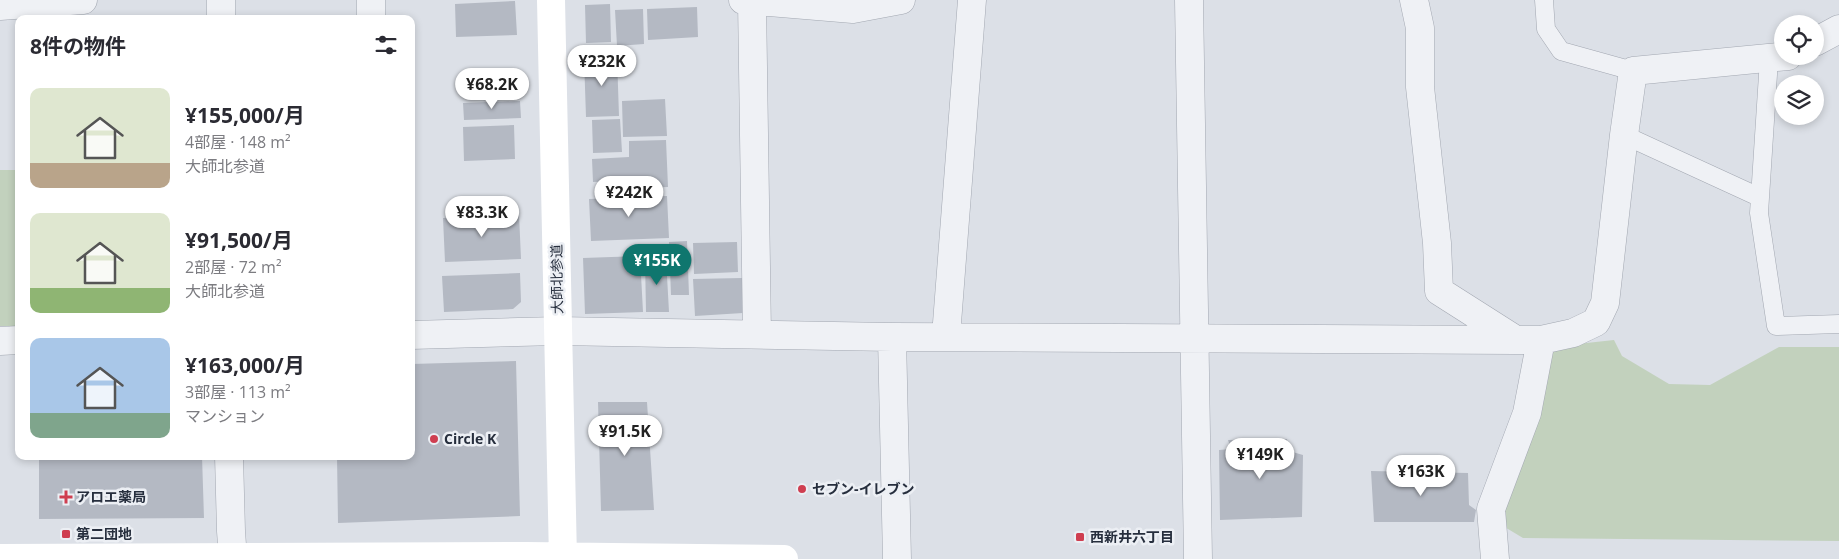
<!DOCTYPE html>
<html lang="ja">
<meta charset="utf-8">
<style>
:root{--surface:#fff;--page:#f7f7f7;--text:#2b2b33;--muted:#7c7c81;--accent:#0f766e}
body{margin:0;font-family:"Open Sans","Noto Sans JP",sans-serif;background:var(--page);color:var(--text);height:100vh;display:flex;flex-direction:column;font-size:19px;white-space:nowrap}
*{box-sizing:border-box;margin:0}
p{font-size:16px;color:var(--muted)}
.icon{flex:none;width:28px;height:28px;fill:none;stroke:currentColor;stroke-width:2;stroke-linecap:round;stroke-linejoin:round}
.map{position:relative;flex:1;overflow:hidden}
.side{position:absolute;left:15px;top:15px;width:400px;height:445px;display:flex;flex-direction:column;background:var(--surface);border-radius:10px;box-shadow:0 2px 8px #0003}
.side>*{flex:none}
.controls{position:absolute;left:1774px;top:15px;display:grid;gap:10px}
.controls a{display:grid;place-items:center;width:50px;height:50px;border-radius:50%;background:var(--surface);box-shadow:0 2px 8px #0003;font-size:25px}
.price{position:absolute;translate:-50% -42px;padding:0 11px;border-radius:18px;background:#fff;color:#222;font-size:16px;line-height:32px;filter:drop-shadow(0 1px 2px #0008)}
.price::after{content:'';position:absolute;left:50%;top:30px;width:15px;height:11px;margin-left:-8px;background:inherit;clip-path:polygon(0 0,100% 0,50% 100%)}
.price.on{background:var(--accent);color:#fff}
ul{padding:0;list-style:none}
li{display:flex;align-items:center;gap:15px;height:125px;padding:0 15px}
li span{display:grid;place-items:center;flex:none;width:140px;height:100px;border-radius:10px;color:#555}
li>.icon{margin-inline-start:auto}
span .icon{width:60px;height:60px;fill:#fffc;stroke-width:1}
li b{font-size:21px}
h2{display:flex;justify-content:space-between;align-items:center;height:60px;padding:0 15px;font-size:21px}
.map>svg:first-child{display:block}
.green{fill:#c2d1bd}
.building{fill:#b4b9c3}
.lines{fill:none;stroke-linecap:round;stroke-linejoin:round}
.lane-casing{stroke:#a2a7b1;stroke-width:19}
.street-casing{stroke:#a2a7b1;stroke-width:29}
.lane{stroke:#eff1f5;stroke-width:18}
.street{stroke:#eff1f5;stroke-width:28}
.secondary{stroke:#fff;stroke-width:28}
.poi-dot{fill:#cf3e50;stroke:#eceff4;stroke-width:2}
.labels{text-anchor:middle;stroke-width:5;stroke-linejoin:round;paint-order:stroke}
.street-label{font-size:14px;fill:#262e3d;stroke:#eceff4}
.poi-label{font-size:14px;font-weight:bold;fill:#262e3d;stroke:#eceff4;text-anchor:start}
</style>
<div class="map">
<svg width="1839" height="559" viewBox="0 0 1839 559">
<rect width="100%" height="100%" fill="#dce0e7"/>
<path class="green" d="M0 170H19V326H0Z
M1614 340 1622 356 1669 384 1710 385 1779 347H1839V541L1523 538 1503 526 1508 475 1550 347Z"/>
<path class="building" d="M515 1 517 35 456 37 455 4Z
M610 4 611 42 586 43 585 5Z
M697 7 698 37 648 40 647 9Z
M643 9 644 44 617 46 615 10Z
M617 57 619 116 586 117 584 58Z
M665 99 667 136 623 137 622 101Z
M520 101 521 118 464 120 463 103Z
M620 119 622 152 593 153 592 120Z
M514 125 515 159 464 161 463 127Z
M666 140 668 187 611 189 610 181 593 182 592 159 629 157V141Z
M667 196 669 238 591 241 589 199Z
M519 214 521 259 445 262 443 218Z
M687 241 689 295H671L669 242Z
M737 242 738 272 694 274 693 243Z
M640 256 643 312 585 314 583 258Z
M666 258 669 312H646L645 259Z
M520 273 521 302 513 309 444 312 442 276Z
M742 278 743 313 695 316 693 279Z
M516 361 520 516 338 523 337 456H411V364Z
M598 402H647L654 510 601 511Z
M1287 439 1289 451 1303 455 1302 517 1220 520 1219 450 1231 449 1228 440Z
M178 456H202L204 518 39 519V460Z
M1371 471 1468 473 1469 505 1476 510 1474 522H1374Z"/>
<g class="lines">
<g class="lane-casing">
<path id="lane" d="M1544 0 1546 29 1561 51 1633 71
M1769 59 1759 213 1776 326 1839 324
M1624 135 1759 197"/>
</g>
<g class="street-casing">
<path id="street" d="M221 0V19
M371 0V19
M743 0 853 9 901 0
M1189 0 1198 559
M1414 0 1420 28V87L1437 243 1439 291 1516 340
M752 1 757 334
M0 6 83 0
M1815 42 1839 29
M411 335 558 331 892 337 1516 340H1541L1573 333 1596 322 1605 303 1624 135 1633 71 1788 56
M946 336 972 0
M892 337 897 559
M0 341 19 340
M229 456 231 531 233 559
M1495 559 1491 509 1527 413 1541 340"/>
</g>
<use href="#lane" class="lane"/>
<use href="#street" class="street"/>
<path class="secondary" d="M551 0 563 559
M0 558 526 556 784 559"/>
</g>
<g class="poi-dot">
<circle cx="434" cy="439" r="5"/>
<circle cx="802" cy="489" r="5"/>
<path d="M63.5 489.5h5v5h5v5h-5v5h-5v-5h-5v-5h5z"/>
<rect x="61" y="529" width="10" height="10" rx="2.5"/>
<rect x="1075" y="532" width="10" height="10" rx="2.5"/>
</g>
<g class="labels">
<g class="street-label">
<text transform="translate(557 279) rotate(-91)" y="5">大師北参道</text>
</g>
<g class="poi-label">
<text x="444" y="444">Circle K</text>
<text x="812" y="494">セブン-イレブン</text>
<text x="76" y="502">アロエ薬局</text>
<text x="76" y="539">第二団地</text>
<text x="1090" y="542">西新井六丁目</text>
</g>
</g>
</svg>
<div class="controls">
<a><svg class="icon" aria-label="locate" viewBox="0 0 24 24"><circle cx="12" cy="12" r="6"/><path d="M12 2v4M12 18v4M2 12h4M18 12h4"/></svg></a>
<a><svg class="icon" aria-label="layers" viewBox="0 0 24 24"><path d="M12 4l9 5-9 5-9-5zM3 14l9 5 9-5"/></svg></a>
</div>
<b class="price" style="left:602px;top:87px">¥232K</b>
<b class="price" style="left:492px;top:110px">¥68.2K</b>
<b class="price" style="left:629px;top:218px">¥242K</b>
<b class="price" style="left:482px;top:238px">¥83.3K</b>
<b class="price on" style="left:657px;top:286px">¥155K</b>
<b class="price" style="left:625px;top:457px">¥91.5K</b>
<b class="price" style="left:1260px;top:480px">¥149K</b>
<b class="price" style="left:1421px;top:497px">¥163K</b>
<section class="side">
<h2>8件の物件<svg class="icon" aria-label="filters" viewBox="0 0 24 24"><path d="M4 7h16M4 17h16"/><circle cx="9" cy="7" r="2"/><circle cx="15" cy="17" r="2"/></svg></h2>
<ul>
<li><span style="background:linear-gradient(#dfe7d0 75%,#b9a48a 0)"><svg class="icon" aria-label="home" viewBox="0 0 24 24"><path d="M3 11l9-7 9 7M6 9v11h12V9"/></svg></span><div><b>¥155,000/月</b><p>4部屋 · 148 m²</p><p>大師北参道</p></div></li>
<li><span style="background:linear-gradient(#dfe7d0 75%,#8fb573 0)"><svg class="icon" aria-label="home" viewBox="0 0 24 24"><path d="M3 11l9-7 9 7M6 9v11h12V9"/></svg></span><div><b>¥91,500/月</b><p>2部屋 · 72 m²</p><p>大師北参道</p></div></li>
<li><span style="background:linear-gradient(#a9c7e8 75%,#7fa58c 0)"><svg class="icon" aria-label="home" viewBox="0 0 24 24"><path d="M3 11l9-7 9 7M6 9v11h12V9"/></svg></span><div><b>¥163,000/月</b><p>3部屋 · 113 m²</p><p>マンション</p></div></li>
</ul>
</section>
</div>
